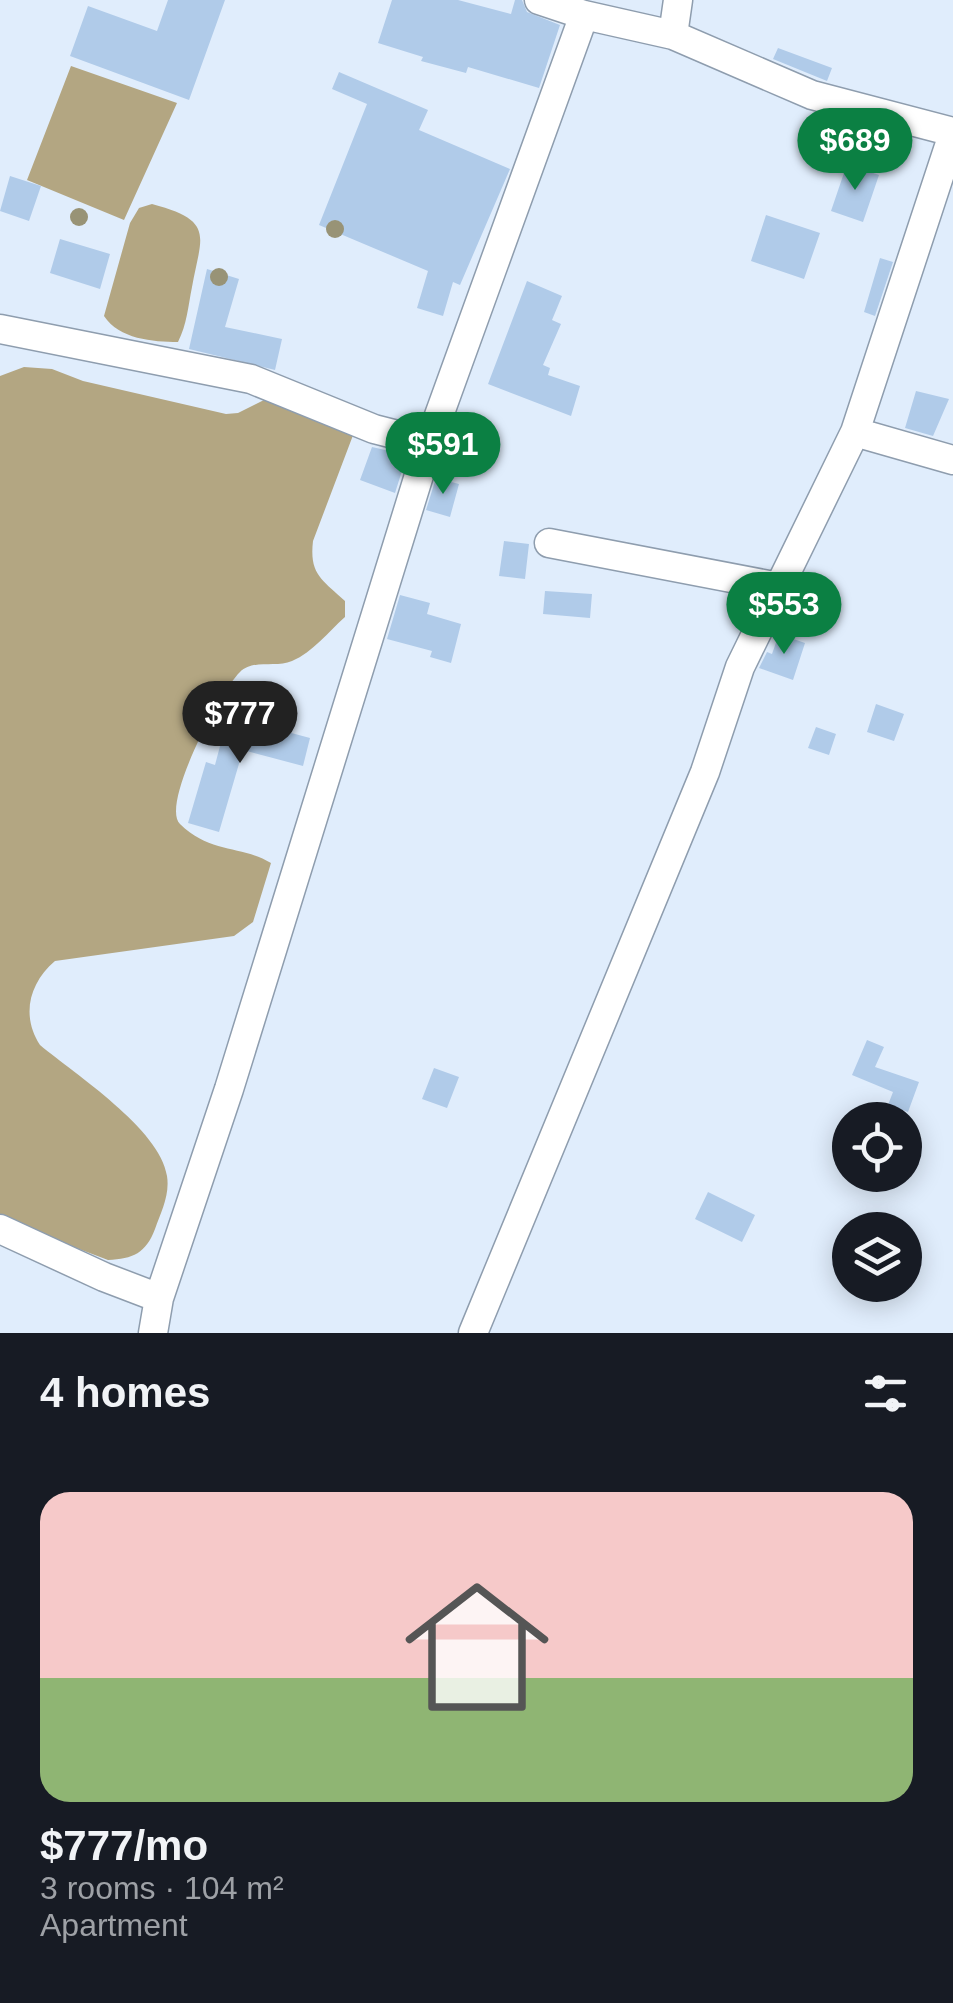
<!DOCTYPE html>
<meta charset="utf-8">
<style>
:root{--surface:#171b24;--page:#242831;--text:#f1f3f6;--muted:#9ea1a6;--line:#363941;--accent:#0b8043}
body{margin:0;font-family:Arial,sans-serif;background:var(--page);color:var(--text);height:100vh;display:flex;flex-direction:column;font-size:38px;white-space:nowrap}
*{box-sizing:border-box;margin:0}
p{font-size:32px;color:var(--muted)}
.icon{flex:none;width:55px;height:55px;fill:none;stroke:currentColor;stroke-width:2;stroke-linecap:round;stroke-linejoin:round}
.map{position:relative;height:1333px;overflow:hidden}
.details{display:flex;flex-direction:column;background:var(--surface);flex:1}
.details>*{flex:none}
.controls{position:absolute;left:832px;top:1102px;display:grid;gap:20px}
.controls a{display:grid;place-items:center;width:90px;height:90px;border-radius:50%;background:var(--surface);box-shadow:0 5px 25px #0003;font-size:50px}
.price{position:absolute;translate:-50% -85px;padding:0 22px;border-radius:35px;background:var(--accent);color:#fff;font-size:32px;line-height:65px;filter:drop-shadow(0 2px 5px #0008)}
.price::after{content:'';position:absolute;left:50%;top:60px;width:30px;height:22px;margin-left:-15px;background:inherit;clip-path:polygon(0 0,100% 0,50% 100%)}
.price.active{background:#222;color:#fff}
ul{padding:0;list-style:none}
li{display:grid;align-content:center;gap:20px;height:530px;padding:0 40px}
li+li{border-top:2px solid var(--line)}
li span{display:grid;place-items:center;height:310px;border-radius:30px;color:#555}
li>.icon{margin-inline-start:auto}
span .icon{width:180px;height:180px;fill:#fffc;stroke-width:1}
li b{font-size:42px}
h2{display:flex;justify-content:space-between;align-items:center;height:120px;padding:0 40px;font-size:42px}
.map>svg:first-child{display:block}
.water{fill:#b3a682}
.building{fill:#b0cbe9}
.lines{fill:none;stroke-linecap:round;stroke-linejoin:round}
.minor-casing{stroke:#8e9dae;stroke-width:31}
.minor{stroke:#fff;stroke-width:28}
.tree{fill:#989376}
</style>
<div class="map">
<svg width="953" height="1333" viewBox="0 0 953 1333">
<rect width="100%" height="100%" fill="#e0edfc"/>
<path class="water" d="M71 66 177 103 124 220 27 180Z
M152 204C216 221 201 236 192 287 188 307 187 324 178 342 153 342 119 339 104 316L130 223 139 208Z
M24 367 52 369 83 381 226 414 238 413 268 398 355 430 313 541C309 575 323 580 345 601V617C328 632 313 652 292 661 275 668 253 659 240 672 221 690 160 805 180 824 211 854 241 845 271 863L253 922 234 936 55 961C29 983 21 1016 40 1045 76 1075 160 1129 167 1176 170 1195 161 1212 155 1229 146 1253 133 1259 108 1260L0 1219V376Z"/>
<path class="building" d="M168 0H225L189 100 70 56 88 6 157 31Z
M392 0H458L511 14 515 0H522L527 12 560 25 539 88 468 67 466 73 421 61 423 57 378 43Z
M778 48 832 68 827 81 773 59Z
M339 72 428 110 419 130 510 169 460 285 453 282 443 316 417 308 428 271 319 225 367 104 332 89Z
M847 164 879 175 863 222 831 211Z
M10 176 41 186 29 221 0 211Z
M766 215 820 233 804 279 751 261Z
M60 239 110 254 100 289 50 273Z
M880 258 893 262 875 316 864 312Z
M207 269 239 279 225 327 282 339 275 370 189 349Z
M527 281 562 296 552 320 561 324 543 365 550 368 548 375 580 386 571 416 488 384Z
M916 391 949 399 933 436 905 428Z
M372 447 407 455 395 493 360 480Z
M436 478 459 484 450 517 426 510Z
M504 541 529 544 525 579 499 576Z
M545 591 592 594 590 618 543 614Z
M400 595 430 603 427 614 461 624 451 663 430 657 432 651 387 639Z
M779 634 805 643 793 680 759 668 767 652 772 654Z
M876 704 904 714 894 741 867 732Z
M228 716 310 738 303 766 243 750 219 832 188 823 206 762 215 765Z
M816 727 836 734 829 755 808 748Z
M867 1040 884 1047 875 1067 919 1082 908 1112 888 1105 893 1092 852 1075Z
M434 1068 459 1077 447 1108 422 1099Z
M708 1192 755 1215 742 1242 695 1219Z"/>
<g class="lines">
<g class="minor-casing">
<path id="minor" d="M539 0 584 15 673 35
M678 0 673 35 812 95 953 132
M953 134 855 432 953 460
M0 329 251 379 374 429 429 443
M549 543 779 587
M0 1229 104 1277 159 1298
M153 1333 159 1298 229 1089 429 443 584 15
M473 1333 705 772 740 667 855 432"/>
</g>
<use href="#minor" class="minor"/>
</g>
<g class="tree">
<circle cx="79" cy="217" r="9"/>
<circle cx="335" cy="229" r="9"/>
<circle cx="219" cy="277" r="9"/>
</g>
</svg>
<div class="controls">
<a><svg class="icon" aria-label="locate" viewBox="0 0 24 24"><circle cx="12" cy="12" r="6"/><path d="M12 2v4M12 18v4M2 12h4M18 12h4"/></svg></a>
<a><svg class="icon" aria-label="layers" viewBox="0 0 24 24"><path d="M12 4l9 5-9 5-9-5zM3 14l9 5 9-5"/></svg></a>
</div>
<b class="price" style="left:855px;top:193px">$689</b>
<b class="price" style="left:443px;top:497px">$591</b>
<b class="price" style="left:784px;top:657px">$553</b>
<b class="price active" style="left:240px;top:766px">$777</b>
</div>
<section class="details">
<h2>4 homes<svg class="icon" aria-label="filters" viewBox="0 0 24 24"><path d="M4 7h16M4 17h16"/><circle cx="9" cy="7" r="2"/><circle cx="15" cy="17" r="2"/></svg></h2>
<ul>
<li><span style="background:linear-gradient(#f6c9c9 60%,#8fb573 0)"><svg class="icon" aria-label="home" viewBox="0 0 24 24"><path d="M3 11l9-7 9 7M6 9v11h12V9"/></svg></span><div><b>$777/mo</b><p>3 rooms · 104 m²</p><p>Apartment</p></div></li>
</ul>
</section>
